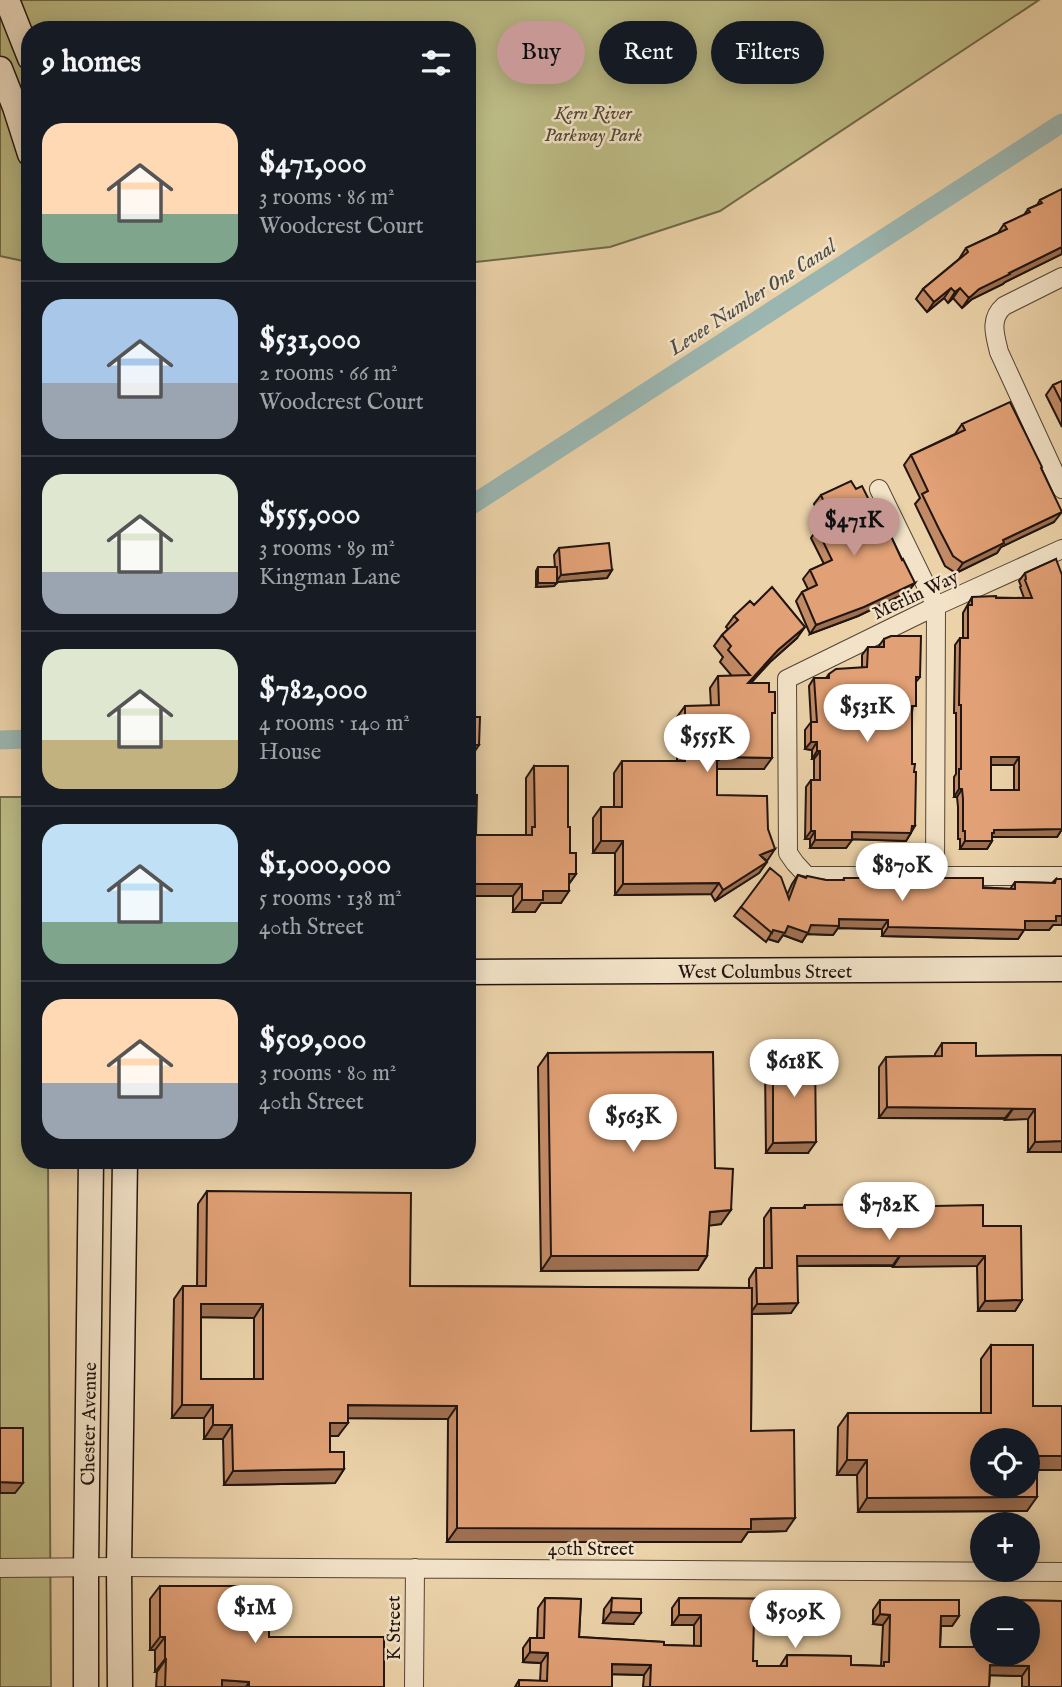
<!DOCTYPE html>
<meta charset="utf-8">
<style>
:root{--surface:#171b24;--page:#20242c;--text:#f1f3f6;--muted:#9ea1a6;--line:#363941;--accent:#c59692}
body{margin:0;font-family:"IM FELL English",serif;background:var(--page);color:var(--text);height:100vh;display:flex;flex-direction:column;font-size:26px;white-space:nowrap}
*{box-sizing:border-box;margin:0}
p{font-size:23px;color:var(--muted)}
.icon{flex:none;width:38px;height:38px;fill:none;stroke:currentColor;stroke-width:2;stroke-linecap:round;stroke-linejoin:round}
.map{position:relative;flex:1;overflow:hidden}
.drawer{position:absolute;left:21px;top:21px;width:455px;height:1148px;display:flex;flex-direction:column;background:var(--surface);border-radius:28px;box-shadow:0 4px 18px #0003}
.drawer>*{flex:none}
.hud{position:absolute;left:497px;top:21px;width:458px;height:63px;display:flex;gap:14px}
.buttons{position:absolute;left:970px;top:1428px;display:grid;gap:14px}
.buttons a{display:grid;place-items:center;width:70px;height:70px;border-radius:50%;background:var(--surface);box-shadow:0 4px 18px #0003;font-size:35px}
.price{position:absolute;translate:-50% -60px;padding:0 16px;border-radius:24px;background:#fff;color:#222;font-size:23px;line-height:46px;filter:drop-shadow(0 2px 4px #0008)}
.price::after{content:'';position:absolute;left:50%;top:42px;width:21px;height:16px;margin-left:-10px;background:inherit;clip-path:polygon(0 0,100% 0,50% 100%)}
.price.selected{background:var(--accent);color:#111}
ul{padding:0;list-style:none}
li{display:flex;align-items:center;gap:21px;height:175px;padding:0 21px}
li+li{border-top:2px solid var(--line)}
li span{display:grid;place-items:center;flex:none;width:196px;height:140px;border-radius:21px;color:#555}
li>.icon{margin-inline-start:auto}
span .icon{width:84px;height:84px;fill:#fffc;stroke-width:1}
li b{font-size:30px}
h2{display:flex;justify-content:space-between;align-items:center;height:84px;padding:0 21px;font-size:30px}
.tag{padding:0 24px;border-radius:32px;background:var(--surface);box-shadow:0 4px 18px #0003;font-size:24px;line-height:63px}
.tag.selected{background:var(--accent);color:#111}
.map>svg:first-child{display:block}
.green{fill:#bcbb85;stroke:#6f684a;stroke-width:2}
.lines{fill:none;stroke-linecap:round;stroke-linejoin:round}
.canal{stroke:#9bb6b1;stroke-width:19}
.minor-casing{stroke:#544436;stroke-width:20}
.secondary-casing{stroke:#221510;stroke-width:27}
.minor{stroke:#f2e2c7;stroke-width:18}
.secondary{stroke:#f2e2c7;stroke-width:24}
.wall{fill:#c28a65;stroke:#221510;stroke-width:2;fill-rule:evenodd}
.shaded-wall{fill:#9e7052;stroke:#221510;stroke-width:2}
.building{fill:#e1a075;stroke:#221510;stroke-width:2;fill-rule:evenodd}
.labels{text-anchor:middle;stroke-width:5;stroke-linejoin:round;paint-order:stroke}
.park-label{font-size:19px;font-style:italic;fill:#504733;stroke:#f2e2c7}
.street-label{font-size:19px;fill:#221510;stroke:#f2e2c7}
.water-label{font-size:21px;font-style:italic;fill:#4c4d48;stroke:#f2e2c7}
</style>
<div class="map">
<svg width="1062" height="1687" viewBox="0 0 1062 1687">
<rect width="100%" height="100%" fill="#ebd2a9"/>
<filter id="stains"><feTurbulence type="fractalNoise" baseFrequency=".00286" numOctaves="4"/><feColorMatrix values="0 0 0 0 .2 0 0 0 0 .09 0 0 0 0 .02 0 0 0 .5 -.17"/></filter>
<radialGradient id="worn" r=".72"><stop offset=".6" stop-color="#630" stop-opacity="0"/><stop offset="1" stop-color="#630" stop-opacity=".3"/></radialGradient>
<path class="green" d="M0 0H1039L720 211 610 247 467 263V30H30V259L23 261 0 256Z
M0 797H30V1160H48L51 1687H0Z"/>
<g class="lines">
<path class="canal" d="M467 508 1062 123
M0 740 30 739"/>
<g class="minor-casing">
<path id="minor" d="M1062 277 1004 306C989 319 995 335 999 352L1062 489
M879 489 936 606 935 876
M1062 549 936 606 787 679 788 853 795 863 807 876H1062
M0 1568 119 1567 1062 1572
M414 1687 415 1568"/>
</g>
<g class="secondary-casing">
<path id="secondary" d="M7 0 30 58
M0 69 15 107 30 154
M467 972 1062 969
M86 1687V1567L91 1160
M120 1687 119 1567 125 1160"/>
</g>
<use href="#minor" class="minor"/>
<use href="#secondary" class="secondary"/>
</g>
<path class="wall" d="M1062 189V254L1005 282 1003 284 972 299 962 308 953 298 948 303 944 298 927 312 916 299 923 289 959 259 966 248 998 233 1004 224 1024 215 1028 209 1037 205 1040 200Z
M1062 381V427L1046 395 1053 385Z
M962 424 1041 469 1054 522 1001 547 997 553 956 573 945 566 932 539 915 504 920 498 904 465 911 455 955 434Z
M821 495 908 592 858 616 810 634 796 601 802 592 808 589 803 579 810 570 824 564 811 538 817 529 824 526 814 504Z
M559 548 612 570 607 578 557 582 554 586 536 587V571L538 567H555L554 555Z
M1056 559 1062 829 1057 837H992V841L987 849H960V839H958V807L957 797H954V777L956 774V713H954L955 651V645L960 638H963V613L972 597 1024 598 1020 587 1021 586 1019 581 1025 573ZM991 765H1014V790H991Z
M754 605 797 638 770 662 751 683 769 692 772 717 764 769H717V795L767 862 759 873 715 901 711 894 615 895V853H593V818L601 807H614V773L622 761H677V717L685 706H711L710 688 718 676H732L720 662 723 657 714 646 722 635 728 629 726 627 734 616Z
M884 639 920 677 916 682 912 712 911 833 906 841 852 839 846 848H810V839H805L806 787 811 780H814V759H812V750L805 749V730L811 722 809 686 814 678H826L829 674 862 668V655L868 647H878Z
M534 766 568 827 570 853 576 874 569 884 561 903H541L535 912H513V896H467L476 835H526V778Z
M798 875 806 877 826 880H843L844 878 1010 889 1015 882 1052 883 1056 879 1053 925 1049 930H1024L1018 939 882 936V929L838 928 833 935 807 934 802 942 783 935 778 942 768 939 766 942 734 916 741 907 787 895 792 884Z
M942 1043 976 1056 1062 1055V1152H1028V1119L879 1118V1067L886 1057 935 1056V1054Z
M548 1053 715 1168 721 1224 709 1225 707 1256 698 1270 541 1271 538 1067Z
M773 1056 808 1153H766L765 1067Z
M207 1191 410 1286 749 1288V1279L756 1268H764V1218L771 1208H803L805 1205 934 1206 983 1226 1022 1300 1015 1311H978L977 1266H797L791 1313 752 1314 751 1431 786 1531 748 1532 741 1542H447L448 1419 348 1418 338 1436H330V1452L344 1469 335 1483 224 1485 223 1439H204V1418H172L174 1299 183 1286H197L198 1204ZM201 1317 254 1318V1379H201Z
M991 1345 1033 1406 1062 1470H1037L1027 1511 858 1512 857 1475H837L838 1427 848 1413H981V1359Z
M160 1586 269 1637 384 1687H156L157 1672H155V1650H150V1599Z
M545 1598 581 1599 579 1637 664 1642V1645L694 1646V1625H672V1608L679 1598 792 1599V1616L785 1626 753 1625V1661H757V1666H780L787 1655 851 1656V1665L881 1666 883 1625 873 1624V1610L880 1600H959V1616L952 1626H941L940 1647H973L976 1643H982V1654H1027V1608H996L1001 1600 1062 1601V1687H1022V1676L990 1675 989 1687H643L644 1675 612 1674V1687H515L519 1680 540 1681 541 1663 523 1662V1648L530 1638H537L538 1608Z
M612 1598 633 1624 603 1623 604 1609Z"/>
<path class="shaded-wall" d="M1062 247V254L1005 282 1003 284 972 299 962 308 969 298 979 289 1009 273Z
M951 288 944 298 927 312 934 302Z
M960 288 953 298 948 303 955 292Z
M1062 512 1054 522 1001 547 997 553 956 573 963 563 1003 540Z
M612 570 607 578 556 582 561 575Z
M538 583H557L554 586 536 587Z
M915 583 908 592 858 616 810 634 816 625Z
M805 627 797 638 770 662 740 694 748 683 778 650Z
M811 742H817L812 750 805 749Z
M467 745H479L471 757H467Z
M817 751H820L814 759H812Z
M719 757 772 758 764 769H713Z
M991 757H1019L1014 765H985Z
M959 789H962L957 797H954Z
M915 826 906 841 846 839 852 832Z
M1062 829 1057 837H992L989 841 994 830Z
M811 831H815L810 839H805Z
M815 840H852L846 848H810Z
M601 841H623L615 853H593Z
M965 841H992L987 849H960Z
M775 849 767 861 760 855Z
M767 862 759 873 715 901 723 890Z
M569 874H576L568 885Z
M719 883 711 894 615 895 623 884Z
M467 884H522L513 896H467Z
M543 891H569L561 903H541L535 912H513L522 900Z
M1056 916H1062V925H1053L1049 930H1024L1018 939 882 936 888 927 1025 921Z
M839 919 888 920 882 929 838 928 833 935 807 934 802 942 783 935 778 942 768 939 773 930 788 926 811 925Z
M887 1107 1013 1108 1005 1118H879Z
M1013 1109H1035L1028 1119 1005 1120Z
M1062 1141V1152H1028L1035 1142Z
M816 1142 808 1153H766L773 1143Z
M731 1210 721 1224 700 1227 710 1212Z
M900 1255 893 1265 790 1266 797 1256Z
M551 1256H707L698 1270 541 1271Z
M900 1256H985L977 1266 893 1267Z
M1022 1300 1015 1311H978L985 1301Z
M798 1303 791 1313 750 1314 757 1304Z
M201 1304H263L254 1318 192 1317Z
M182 1405H213L204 1418H172Z
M348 1405 457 1406 448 1419 338 1418Z
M330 1423H348L338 1436H321Z
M213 1425H232L223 1439H204Z
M1037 1456H1062V1470H1027Z
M847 1460H867L857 1475H837Z
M344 1469 335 1483 224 1485 233 1471Z
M0 1482 23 1483 15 1493H0Z
M1037 1497 1027 1511 858 1512 867 1498Z
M795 1518 786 1531 748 1532 741 1542H447L457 1528Z
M611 1612 641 1613 633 1624 603 1623Z
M880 1614 890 1615 883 1625 873 1624Z
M679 1615H701L694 1625H672Z
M754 1615 792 1616 785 1626 747 1625Z
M941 1616H959L952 1626H934Z
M160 1637H165L155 1650H150Z
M530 1652 548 1653 541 1663 523 1662Z
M165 1659H166L157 1672H155Z
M612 1664 651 1665 644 1675 605 1674Z
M990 1665 1029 1666 1022 1676 983 1675Z
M222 1680 249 1682 246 1687H218Z"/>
<path class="building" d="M1062 189V247L1009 273 1010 274 979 289 969 298 960 288 955 292 951 288 934 302 923 289 968 252 966 248 1007 229 1004 224 1030 212 1028 209 1042 203 1040 200Z
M1062 381V403L1053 385Z
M1010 402 1042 467 1041 468 1062 512 1003 540 1004 543 963 563 953 556 939 529 922 494 928 491 911 455 965 430 962 424Z
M851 481 856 489 862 486 876 514 878 513 882 522 884 521 902 560 903 559 915 583 864 607 816 625 802 592 817 585 810 570 832 560 817 529 832 522 821 495Z
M609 543 612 570 561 575 559 548Z
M1056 559 1062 575V829L994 830V833H992V841H965V831H963V799L962 789H959V769H961V705H959L960 643V638H968V605H972V597L996 596V598H1032L1025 580 1026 579 1025 573ZM991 757H1019V790H991Z
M538 567H557V583H538Z
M772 587 805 627 778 650 748 683H769V692H775V713H772V758L719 757V760H717V795L767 796 768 829 775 849 760 855 767 862 723 890 719 883 623 884V841H601V807H622V761H685V706L719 705 718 676 750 675 728 650 731 646 722 635 738 620 734 616 750 601 754 605Z
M891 636H921L920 677H916V706H912V764H915L914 772H916L915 826H912L911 833 852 832V840H815V831H811V780H820V751H817V742H811V722H817L814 678H829V674L836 669 867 667 868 647H884V639Z
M467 717H480L479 745H467Z
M534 766H568V827H570V853H576V874H569V891H543V900H522V884H467V794L477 795 476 835H532V827H535Z
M770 868 781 877 789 899 798 875 806 878 807 876 826 880H844V878H983V888L1015 889V882L1055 883 1056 879H1062V916H1056V921H1025V930L888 927V920L839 919V926L811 925 808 933 788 926 785 933 773 930 772 933 741 907Z
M942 1043H976V1056L1062 1055V1141L1035 1142V1109L887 1107 886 1057 942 1056Z
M713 1052 715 1168 733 1169 731 1210 710 1212 707 1256H551L548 1053Z
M773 1056H815L816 1142 773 1143Z
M207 1191 411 1193 410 1286 752 1288 751 1431 794 1430 795 1518 751 1519V1529L457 1528V1406L348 1405V1423H330V1452H344V1469L233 1471 232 1425H213V1405H182L183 1286H206ZM201 1304H263V1379H201Z
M934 1204V1206L983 1205V1226H1021L1022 1300 985 1301V1256H797L798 1303 757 1304 756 1268H772L771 1208H805V1205Z
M991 1345H1033V1406H1062V1456H1037V1497L867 1498V1460H847L848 1413H991ZM982 1440H1027V1486H982Z
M0 1428H23V1483L0 1482Z
M160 1586H269V1637H384V1687H249V1682L222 1680V1687H165L166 1659H165V1637H160Z
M545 1598 581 1599 579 1637 664 1642V1645L701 1646V1615H679V1598L792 1599V1616L754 1615 753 1661H757V1666H787V1655L851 1656V1665L884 1666V1662H889L890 1615 880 1614V1600H959V1616H941L940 1647H976V1643H982V1654H1027V1608H1001V1600L1062 1601V1687H1029V1666L990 1665 989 1687H650L651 1665 612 1664V1687H519V1680L547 1681 548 1653 530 1652V1638H544Z
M612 1598 641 1599V1613L611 1612Z"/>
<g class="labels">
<g class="park-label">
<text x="593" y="119">Kern River<tspan x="593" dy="22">Parkway Park</tspan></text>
</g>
<g class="street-label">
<text transform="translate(915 594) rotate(-25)" y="7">Merlin Way</text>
<text x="765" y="978">West Columbus Street</text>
<text transform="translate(88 1424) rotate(-89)" y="7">Chester Avenue</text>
<text x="591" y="1555">40th Street</text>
<text transform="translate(393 1628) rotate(-90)" y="7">K Street</text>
</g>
<g class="water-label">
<text transform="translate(752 297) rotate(-33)" y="7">Levee Number One Canal</text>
</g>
</g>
<rect width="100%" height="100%" filter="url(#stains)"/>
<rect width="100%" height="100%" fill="url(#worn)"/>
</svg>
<div class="buttons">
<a><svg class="icon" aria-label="locate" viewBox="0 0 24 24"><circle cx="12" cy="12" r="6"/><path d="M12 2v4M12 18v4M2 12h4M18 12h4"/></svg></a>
<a>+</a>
<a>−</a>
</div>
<b class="price selected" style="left:854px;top:558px">$471K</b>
<b class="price" style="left:867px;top:744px">$531K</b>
<b class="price" style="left:707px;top:774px">$555K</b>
<b class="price" style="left:902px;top:903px">$870K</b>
<b class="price" style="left:794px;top:1099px">$618K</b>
<b class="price" style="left:633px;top:1154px">$563K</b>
<b class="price" style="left:889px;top:1242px">$782K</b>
<b class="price" style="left:255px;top:1645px">$1M</b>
<b class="price" style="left:795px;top:1650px">$509K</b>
<div class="hud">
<a class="tag selected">Buy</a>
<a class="tag">Rent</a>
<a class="tag">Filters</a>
</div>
<section class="drawer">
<h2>9 homes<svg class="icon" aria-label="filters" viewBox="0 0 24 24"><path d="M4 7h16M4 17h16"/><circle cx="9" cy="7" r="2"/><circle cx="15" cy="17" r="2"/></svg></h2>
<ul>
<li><span style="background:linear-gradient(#ffd9b3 65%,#7fa58c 0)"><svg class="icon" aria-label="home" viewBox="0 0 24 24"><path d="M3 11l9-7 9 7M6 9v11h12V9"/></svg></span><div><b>$471,000</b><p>3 rooms · 86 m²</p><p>Woodcrest Court</p></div></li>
<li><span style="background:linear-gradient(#a9c7e8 60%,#9aa5b1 0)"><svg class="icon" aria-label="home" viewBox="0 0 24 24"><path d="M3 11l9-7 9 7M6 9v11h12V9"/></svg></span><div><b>$531,000</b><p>2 rooms · 66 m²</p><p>Woodcrest Court</p></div></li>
<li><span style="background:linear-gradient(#dfe7d0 70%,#9aa5b1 0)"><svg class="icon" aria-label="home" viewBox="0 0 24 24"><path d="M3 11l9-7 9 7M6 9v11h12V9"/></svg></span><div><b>$555,000</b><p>3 rooms · 89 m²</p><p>Kingman Lane</p></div></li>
<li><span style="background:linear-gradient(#dfe7d0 65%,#c2b280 0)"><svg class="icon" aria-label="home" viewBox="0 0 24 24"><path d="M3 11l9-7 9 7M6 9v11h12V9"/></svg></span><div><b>$782,000</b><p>4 rooms · 140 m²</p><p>House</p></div></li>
<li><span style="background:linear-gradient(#bfe0f5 70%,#7fa58c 0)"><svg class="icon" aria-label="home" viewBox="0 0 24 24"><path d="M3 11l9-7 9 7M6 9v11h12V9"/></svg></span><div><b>$1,000,000</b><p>5 rooms · 138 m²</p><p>40th Street</p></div></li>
<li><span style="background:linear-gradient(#ffd9b3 60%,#9aa5b1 0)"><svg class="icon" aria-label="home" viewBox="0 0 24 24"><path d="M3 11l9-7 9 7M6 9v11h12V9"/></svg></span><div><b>$509,000</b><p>3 rooms · 80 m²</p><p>40th Street</p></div></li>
</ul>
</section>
</div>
